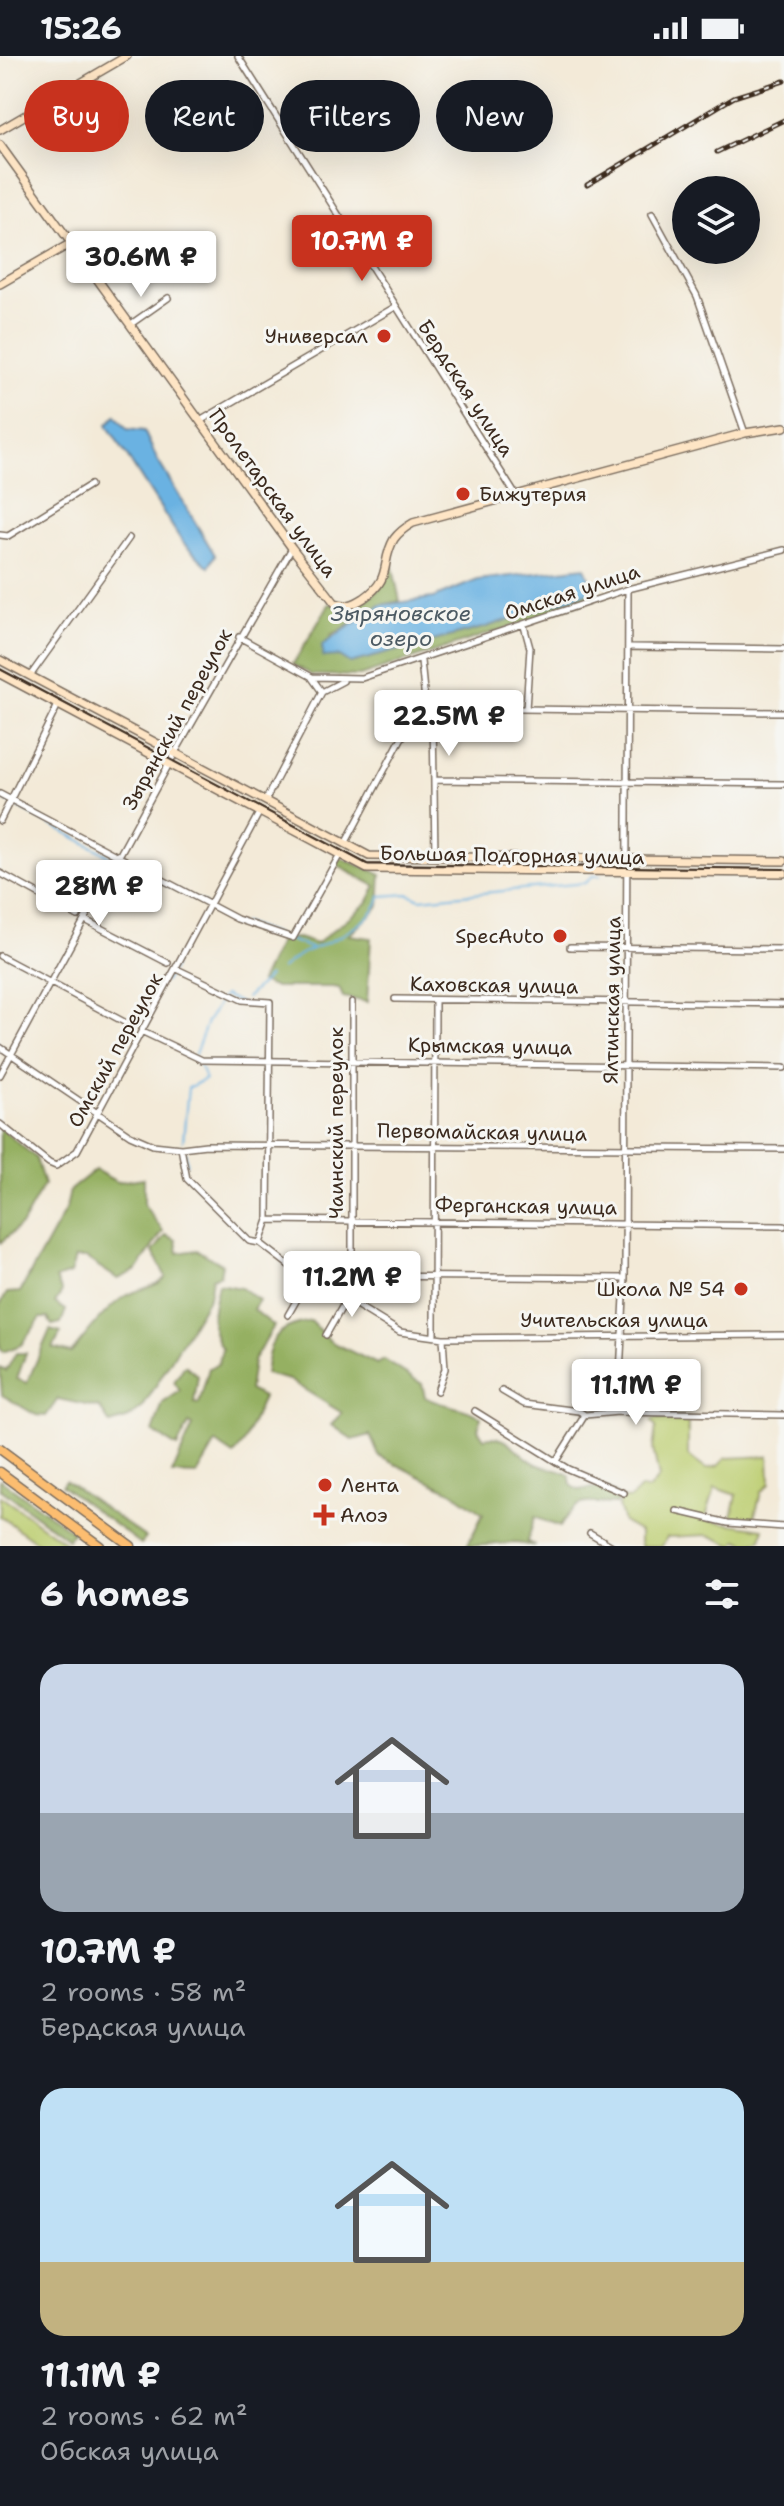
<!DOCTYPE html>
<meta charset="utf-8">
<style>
:root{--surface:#171b24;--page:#242831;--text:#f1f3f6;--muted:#9ea1a6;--accent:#c8321e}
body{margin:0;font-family:"Shantell Sans",sans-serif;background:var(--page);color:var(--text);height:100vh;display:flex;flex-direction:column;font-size:30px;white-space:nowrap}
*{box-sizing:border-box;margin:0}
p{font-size:26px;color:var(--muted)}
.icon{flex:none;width:44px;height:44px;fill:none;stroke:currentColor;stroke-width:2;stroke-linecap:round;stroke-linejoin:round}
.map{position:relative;height:1490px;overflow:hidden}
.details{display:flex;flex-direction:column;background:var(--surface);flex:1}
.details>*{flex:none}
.banner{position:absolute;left:24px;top:24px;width:736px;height:72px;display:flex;gap:16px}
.buttons{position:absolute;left:672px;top:120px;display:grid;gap:16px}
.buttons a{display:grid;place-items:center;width:88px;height:88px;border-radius:50%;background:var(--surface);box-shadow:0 8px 32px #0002;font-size:40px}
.price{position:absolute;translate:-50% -68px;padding:0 18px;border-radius:8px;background:#fff;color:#222;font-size:26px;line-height:52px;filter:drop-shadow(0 2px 4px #0008)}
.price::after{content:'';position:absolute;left:50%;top:48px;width:24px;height:18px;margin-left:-12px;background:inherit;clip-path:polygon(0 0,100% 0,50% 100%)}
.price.on{background:var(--accent);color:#fff}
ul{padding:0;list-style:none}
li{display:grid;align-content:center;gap:16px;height:424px;padding:0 40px}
li span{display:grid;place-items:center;height:248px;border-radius:24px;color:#555}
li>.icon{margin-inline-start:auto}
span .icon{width:144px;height:144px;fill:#fffc;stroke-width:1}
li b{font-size:34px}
h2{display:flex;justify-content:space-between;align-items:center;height:96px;padding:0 40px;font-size:34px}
.tag{padding:0 28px;border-radius:36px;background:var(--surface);box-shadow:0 8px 32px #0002;font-size:28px;line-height:72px}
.tag.on{background:var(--accent);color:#fff}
.status{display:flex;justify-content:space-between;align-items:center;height:56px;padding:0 40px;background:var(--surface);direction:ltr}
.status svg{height:22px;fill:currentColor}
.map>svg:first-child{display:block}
.green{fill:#bccd70;stroke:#7c7c47;stroke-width:2}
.forest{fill:#95b062;stroke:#686d40;stroke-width:2}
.water{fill:#6bb2e2;stroke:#536e80;stroke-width:2}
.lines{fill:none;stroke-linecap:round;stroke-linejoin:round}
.stream{stroke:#6bb2e2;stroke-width:2}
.street-casing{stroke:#7b6d5f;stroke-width:8}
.secondary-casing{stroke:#7b6d5f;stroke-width:10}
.primary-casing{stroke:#7b6d5f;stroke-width:11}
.street{stroke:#fff;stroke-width:5}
.secondary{stroke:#fee5c5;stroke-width:7}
.primary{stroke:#fcbd6f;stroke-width:8}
.tram{stroke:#3b2a1e;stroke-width:2}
.rail-casing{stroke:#3b2a1e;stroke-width:5}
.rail{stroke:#f6f6f2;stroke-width:2;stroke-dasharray:6;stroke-linecap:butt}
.poi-dot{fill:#c8321e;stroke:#f6f6f2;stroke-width:3}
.labels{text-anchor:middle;stroke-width:6;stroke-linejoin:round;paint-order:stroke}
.poi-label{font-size:20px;fill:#3b2a1e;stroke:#f6f6f2;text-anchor:end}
.street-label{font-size:20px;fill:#3b2a1e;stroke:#f6f6f2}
.water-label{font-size:22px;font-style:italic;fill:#4c5a63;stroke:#f6f6f2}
</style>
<div class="status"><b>15:26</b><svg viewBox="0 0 49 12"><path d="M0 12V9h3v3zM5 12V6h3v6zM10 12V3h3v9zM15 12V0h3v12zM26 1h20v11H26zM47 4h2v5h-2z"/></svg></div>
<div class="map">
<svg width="784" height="1490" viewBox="0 0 784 1490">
<rect width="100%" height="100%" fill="#f6f6f2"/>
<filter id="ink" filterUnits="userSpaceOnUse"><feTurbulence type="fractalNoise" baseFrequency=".0125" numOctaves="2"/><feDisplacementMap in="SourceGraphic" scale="16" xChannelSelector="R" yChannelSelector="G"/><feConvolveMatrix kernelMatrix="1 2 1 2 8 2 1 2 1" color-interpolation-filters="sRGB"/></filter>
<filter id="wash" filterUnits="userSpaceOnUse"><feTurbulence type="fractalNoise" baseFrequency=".006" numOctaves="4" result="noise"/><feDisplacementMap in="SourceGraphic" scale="32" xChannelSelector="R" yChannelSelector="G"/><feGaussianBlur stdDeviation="1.8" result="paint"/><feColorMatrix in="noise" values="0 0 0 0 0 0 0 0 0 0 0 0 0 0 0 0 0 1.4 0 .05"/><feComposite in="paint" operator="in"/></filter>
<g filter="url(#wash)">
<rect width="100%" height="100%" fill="#f3ead8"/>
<path class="green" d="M656 1362 688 1363V1400L706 1413 718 1410 726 1402 769 1400 770 1427 761 1436 754 1463 732 1461 737 1439 715 1432 705 1464 764 1473 761 1484 748 1488 738 1484 734 1490 709 1479 667 1481 662 1490H640V1476L623 1466 618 1450 622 1442 631 1443 640 1432 648 1434 659 1422 653 1393 656 1371 651 1365Z
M0 1440 66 1487 64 1490H42L0 1460Z"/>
<path class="forest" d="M392 508 400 545 381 549 331 580 339 600 350 607 486 571 594 535 597 542 360 620 312 619 293 608 330 547 344 554C367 548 385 532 392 508Z
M340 802 381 818 379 850 349 879 371 882 367 946 343 941 339 932 332 931H273L260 926 281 883 298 882 316 888 367 847 376 830 336 809Z
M0 1072 36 1102 44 1129 22 1168 0 1187Z
M95 1114 117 1126 144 1122V1149L163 1175 137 1214 118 1223 86 1202H75L70 1218 56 1223 62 1236 55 1247 66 1254 61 1267 52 1269 48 1262H41L21 1289 3 1296 0 1292V1249L7 1237 20 1236 66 1153 70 1134Z
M166 1179 176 1184 178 1197 197 1194 222 1208 220 1219 212 1222 209 1241 143 1351 129 1362 110 1368 100 1352 58 1343 46 1360 36 1359 2 1339 0 1312 6 1315 16 1297H26L17 1323 27 1327 50 1274 61 1277 53 1292 71 1297C87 1278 104 1254 125 1240 137 1233 156 1232 166 1221L153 1196Z
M218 1228 241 1232 259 1244 253 1253 274 1270 253 1305 249 1334 263 1341 244 1387 234 1399 216 1387 197 1419 172 1418 193 1370 189 1368 177 1391 153 1376 163 1347 180 1335 174 1326 185 1309 198 1320 194 1347 199 1348 209 1312 218 1308 222 1293C207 1271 212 1253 218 1228Z
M311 1265 331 1286 377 1308 384 1304 422 1328 425 1341C443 1351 463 1350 481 1361L478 1373 484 1382C508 1375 520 1402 539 1409 549 1413 559 1413 569 1419L571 1429 579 1434C595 1431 605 1429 618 1440L616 1448C583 1447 578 1440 560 1471L535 1461 527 1486 536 1490 516 1487 467 1490 483 1458 451 1435 379 1400 370 1379 353 1384 332 1369 342 1357 289 1324 265 1318C270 1282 274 1272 311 1265Z
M0 1423 73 1476 68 1483 0 1433Z
M65 1424 146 1482 141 1488 61 1429Z"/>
<path class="water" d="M116 359 127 373 144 375 158 405 215 499 209 511 183 487 107 369Z
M585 511 594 535 486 571 350 607 339 600 323 601 322 589 381 549 433 542 478 524Z"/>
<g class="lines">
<path class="stream" d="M0 741 115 803
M123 807 204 848
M242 867 311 892
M281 913C289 907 298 898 307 895 328 887 376 866 380 840L409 838 420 843 585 827 592 820H600
M165 926 174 910
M246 942 269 920
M195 998 207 966 224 939 240 947
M183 1085 188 1032 205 1023 198 1006
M185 1095 187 1108"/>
</g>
</g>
<g filter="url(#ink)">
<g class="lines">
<g class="street-casing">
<path id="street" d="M238 0 515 438
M652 158 697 240 745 377
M131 268 168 242
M200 365 395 251
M0 479 8 480 90 429
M524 570 530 592 526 653
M239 581 312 621 362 622 628 533 784 494
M631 591 784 593
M421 605 425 645 433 659 435 801
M30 620 129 482
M322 636 343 625
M435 724 784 728
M0 738 237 863 293 882 339 800
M265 745 322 636 312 622
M0 765 58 649
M345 788 401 683 423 652 784 656
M0 817 78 860
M87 865 168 907
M570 891 784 893
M0 900 128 968
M177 913 242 944 270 946 268 1164 260 1187
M395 943 784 948
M143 976 202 1004 784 1012
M0 991 130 1079 153 1089 181 1092 187 1123 249 1185 260 1187 308 1224 345 1234 348 1244 400 1276 443 1282 784 1279
M0 1019 175 697 292 492
M0 1068 49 1107 56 1110 77 1095 259 757
M181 1092 206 1089 784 1093
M268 1164 784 1170
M352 1220 625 1222
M288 1259 308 1224
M434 1278 435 946
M326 1279 342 1251 352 1220V946
M437 1335 445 1313 443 1282
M502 1335 524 1348 579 1355 585 1359 618 1356 784 1359
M475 1355 568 1413 624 1437
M618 1356 625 1222 628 533
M556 1405 585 1359
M677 1455 728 1467 784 1471
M590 1477 612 1490"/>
</g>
<g class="secondary-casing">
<path id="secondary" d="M0 74 127 0
M0 89 292 492 335 547C347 551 353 549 364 542 393 522 380 507 394 483 399 476 406 471 413 467L745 377 784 371
M0 228 73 186
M0 604 369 800 784 805
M0 618 367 813 784 817"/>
</g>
<g class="primary-casing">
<path id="primary" d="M0 1393 131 1490
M0 1416 100 1490"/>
</g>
<use href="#street" class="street"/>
<use href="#secondary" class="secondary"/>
<use href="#primary" class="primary"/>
<path class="tram" d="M0 613 367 808 784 813"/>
<g class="rail-casing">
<path id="rail" d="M717 96 784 64
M587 129 734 41 784 25"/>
</g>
<use href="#rail" class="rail"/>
</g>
</g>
<g class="poi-dot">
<circle cx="384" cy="280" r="8"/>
<circle cx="463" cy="438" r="8"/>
<circle cx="560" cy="880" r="8"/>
<circle cx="741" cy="1233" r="8"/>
<circle cx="325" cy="1429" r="8"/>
<path d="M320 1447h8v8h8v8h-8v8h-8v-8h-8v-8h8z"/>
</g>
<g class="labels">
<g class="poi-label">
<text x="368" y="287">Универсал</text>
<text x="479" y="445" text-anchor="start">Бижутерия</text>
<text x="544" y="887">SpecAuto</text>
<text x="725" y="1240">Школа № 54</text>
<text x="341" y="1436" text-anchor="start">Лента</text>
<text x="340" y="1466" text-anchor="start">Алоэ</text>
</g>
<g class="street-label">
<text transform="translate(466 332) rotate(57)" y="7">Бердская улица</text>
<text transform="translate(273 437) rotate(54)" y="7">Пролетарская улица</text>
<text transform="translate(572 536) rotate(-18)" y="7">Омская улица</text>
<text transform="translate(177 663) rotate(-61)" y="7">Зырянский переулок</text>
<text transform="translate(512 799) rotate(1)" y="7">Большая Подгорная улица</text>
<text transform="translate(494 929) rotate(1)" y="7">Каховская улица</text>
<text transform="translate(612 944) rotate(-89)" y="7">Ялтинская улица</text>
<text transform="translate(490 990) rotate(1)" y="7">Крымская улица</text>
<text transform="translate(115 994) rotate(-61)" y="7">Омский переулок</text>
<text transform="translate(336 1067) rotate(-90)" y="7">Чаинский переулок</text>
<text transform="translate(482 1076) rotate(1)" y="7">Первомайская улица</text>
<text transform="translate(526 1150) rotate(1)" y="7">Ферганская улица</text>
<text x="614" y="1271">Учительская улица</text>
</g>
<g class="water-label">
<text x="401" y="565">Зыряновское<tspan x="401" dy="25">озеро</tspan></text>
</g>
</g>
</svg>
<div class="buttons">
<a><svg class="icon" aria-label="layers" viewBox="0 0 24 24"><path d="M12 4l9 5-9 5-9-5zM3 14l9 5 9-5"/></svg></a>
</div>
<b class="price on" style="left:362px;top:227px">10.7M ₽</b>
<b class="price" style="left:141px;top:243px">30.6M ₽</b>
<b class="price" style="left:449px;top:702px">22.5M ₽</b>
<b class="price" style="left:99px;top:872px">28M ₽</b>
<b class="price" style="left:352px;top:1263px">11.2M ₽</b>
<b class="price" style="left:636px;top:1371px">11.1M ₽</b>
<div class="banner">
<a class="tag on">Buy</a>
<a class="tag">Rent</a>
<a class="tag">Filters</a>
<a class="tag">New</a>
</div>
</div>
<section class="details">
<h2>6 homes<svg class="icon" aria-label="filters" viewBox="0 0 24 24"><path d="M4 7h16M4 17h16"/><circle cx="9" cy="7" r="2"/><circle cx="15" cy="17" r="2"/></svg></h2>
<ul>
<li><span style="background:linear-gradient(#c9d6e8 60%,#9aa5b1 0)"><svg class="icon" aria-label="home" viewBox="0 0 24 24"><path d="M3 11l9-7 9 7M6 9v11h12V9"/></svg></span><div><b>10.7M ₽</b><p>2 rooms · 58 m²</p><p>Бердская улица</p></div></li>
<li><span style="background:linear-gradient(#bfe0f5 70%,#c2b280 0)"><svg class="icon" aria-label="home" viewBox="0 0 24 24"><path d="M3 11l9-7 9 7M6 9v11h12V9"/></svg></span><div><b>11.1M ₽</b><p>2 rooms · 62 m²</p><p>Обская улица</p></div></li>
</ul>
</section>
